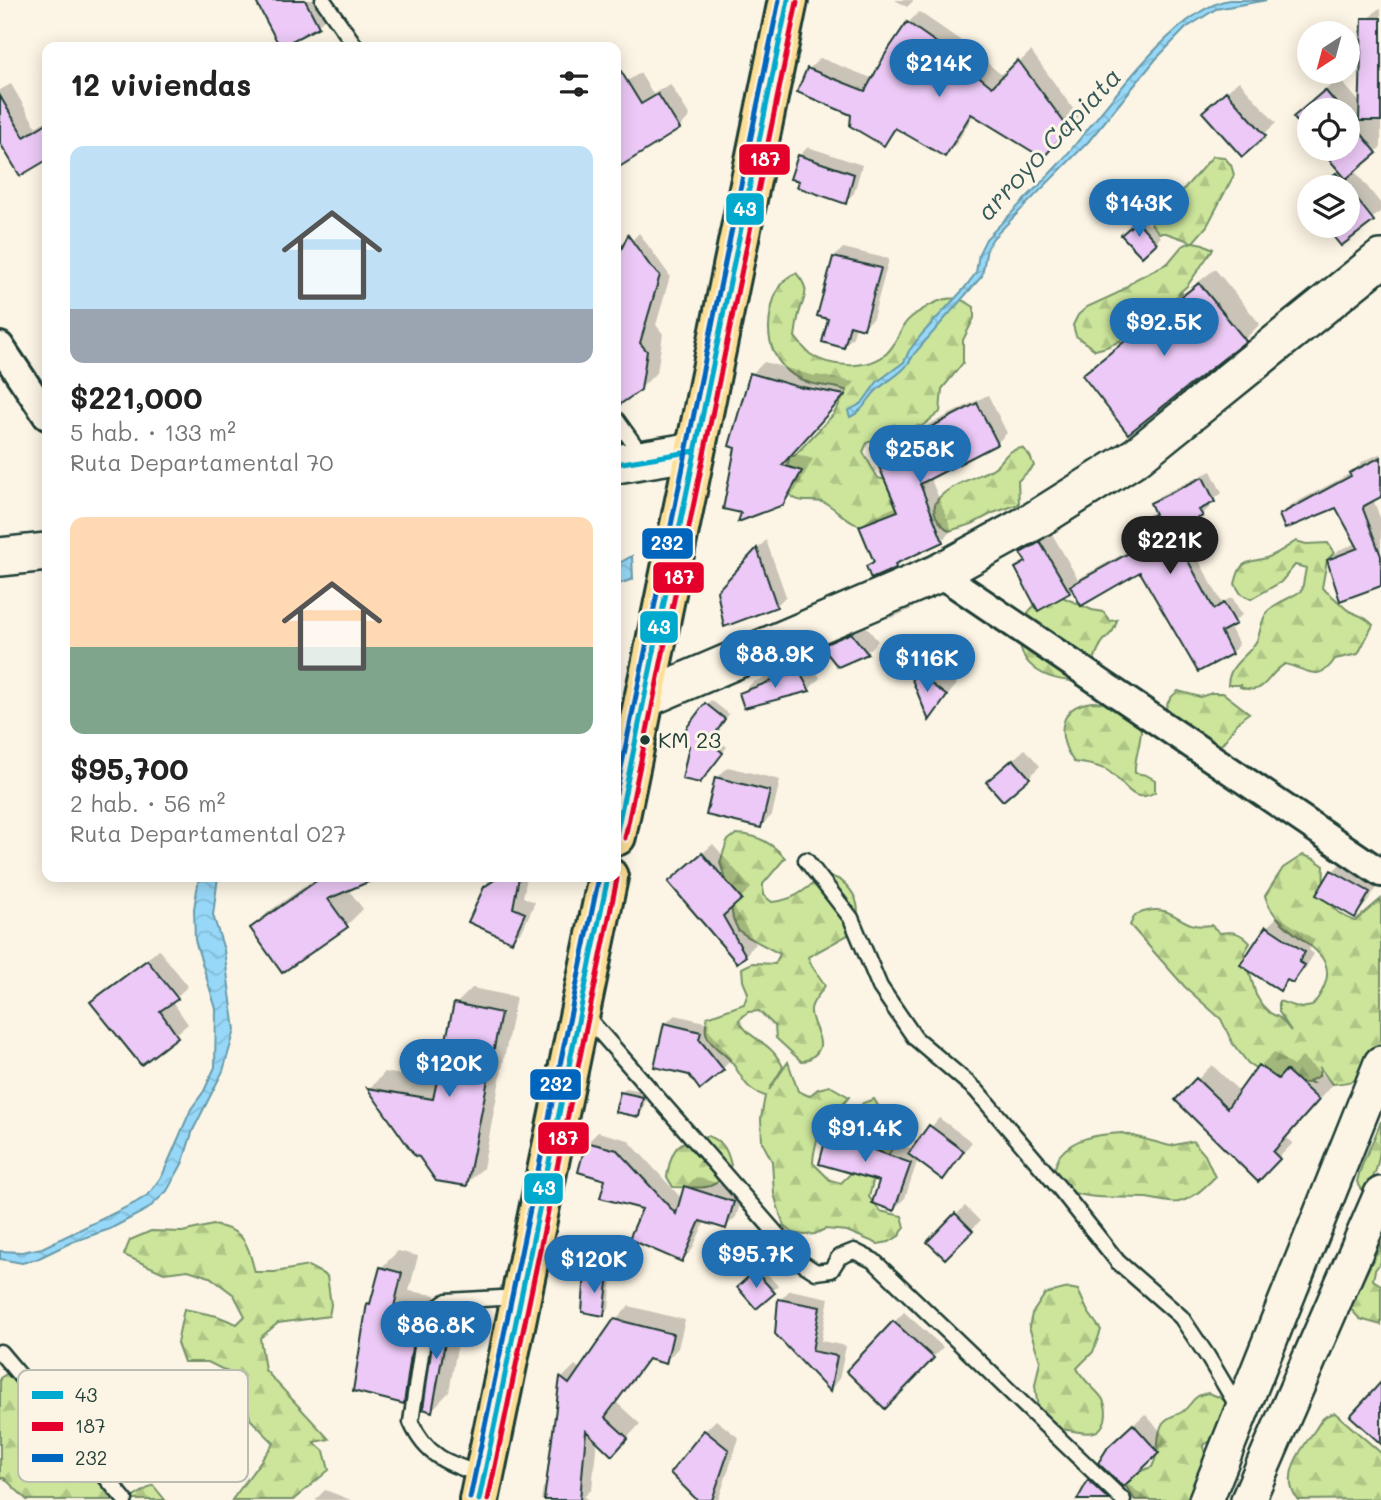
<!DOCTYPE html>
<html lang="es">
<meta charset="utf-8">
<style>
:root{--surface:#fff;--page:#f2f2f2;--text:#222;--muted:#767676;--accent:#1f6fb2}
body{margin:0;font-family:Mali,sans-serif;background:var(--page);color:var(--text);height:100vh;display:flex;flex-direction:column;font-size:26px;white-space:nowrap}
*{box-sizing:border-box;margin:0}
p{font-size:23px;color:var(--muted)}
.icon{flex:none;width:38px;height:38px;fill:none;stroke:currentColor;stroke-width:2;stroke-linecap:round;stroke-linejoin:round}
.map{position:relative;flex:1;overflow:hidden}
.side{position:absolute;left:42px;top:42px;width:579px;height:840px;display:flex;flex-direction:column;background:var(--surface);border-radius:14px;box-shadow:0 4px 18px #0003}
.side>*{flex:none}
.needle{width:46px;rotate:216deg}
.buttons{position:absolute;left:1297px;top:21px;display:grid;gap:14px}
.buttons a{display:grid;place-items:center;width:63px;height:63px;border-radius:50%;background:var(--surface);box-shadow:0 4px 18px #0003;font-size:35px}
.price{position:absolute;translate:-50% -60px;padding:0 16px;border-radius:24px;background:var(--accent);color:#fff;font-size:23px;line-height:46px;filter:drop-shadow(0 2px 4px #0008)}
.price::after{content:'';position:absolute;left:50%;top:42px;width:21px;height:16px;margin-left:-10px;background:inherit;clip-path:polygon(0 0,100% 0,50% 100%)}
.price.selected{background:#222;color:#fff}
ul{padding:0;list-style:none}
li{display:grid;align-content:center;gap:14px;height:371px;padding:0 28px}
li span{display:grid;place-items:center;height:217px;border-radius:14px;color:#555}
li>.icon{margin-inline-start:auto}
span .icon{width:126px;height:126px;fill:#fffc;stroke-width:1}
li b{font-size:30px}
h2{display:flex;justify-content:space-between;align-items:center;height:84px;padding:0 28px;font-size:30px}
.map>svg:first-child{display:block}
.forest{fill:url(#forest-firs);stroke:#769168;stroke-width:2}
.water{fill:url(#water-waves);stroke:#679aaa;stroke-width:2}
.shadow{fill:#0003}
.building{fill:#ecc9f6;stroke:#1f3d34;stroke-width:2}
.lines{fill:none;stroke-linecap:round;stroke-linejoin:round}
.service-casing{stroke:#1f3d34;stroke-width:19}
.minor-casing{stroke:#1f3d34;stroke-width:32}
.tertiary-casing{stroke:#1f3d34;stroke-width:38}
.secondary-casing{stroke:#1f3d34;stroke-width:42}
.primary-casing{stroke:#1f3d34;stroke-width:44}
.service{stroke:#fcf5e5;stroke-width:14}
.minor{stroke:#fcf5e5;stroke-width:26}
.tertiary{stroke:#fcf5e5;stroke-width:33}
.secondary{stroke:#fcf5e5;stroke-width:37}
.primary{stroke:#fdde96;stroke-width:38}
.bus-1-casing{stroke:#fcf5e5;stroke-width:10}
.bus-2-casing{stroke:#fcf5e5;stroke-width:10}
.bus-3-casing{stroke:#fcf5e5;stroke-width:10}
.bus-1{stroke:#00a9ce;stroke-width:5}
.bus-2{stroke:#e4002b;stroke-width:5}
.bus-3{stroke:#0065bd;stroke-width:5}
.bus-dot{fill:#1f3d34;stroke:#fcf5e5;stroke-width:2.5}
.labels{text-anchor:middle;stroke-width:6;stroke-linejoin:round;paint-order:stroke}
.bus-label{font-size:22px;fill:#1f3d34;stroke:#fcf5e5;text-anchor:start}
.water-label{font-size:26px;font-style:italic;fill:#375c5b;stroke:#fcf5e5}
.key{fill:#fcf5e5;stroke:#babeb0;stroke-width:2}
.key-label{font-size:19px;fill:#1f3d34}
.line-badge{stroke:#fcf5e5;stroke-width:2.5}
.badge-label{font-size:19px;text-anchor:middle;font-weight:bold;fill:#fff}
</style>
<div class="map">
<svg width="1381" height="1500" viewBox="0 0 1381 1500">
<defs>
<pattern id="forest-firs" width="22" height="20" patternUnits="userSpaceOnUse" patternTransform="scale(1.75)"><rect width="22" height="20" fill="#cce59b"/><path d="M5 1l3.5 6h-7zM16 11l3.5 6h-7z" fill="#afc586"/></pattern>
<pattern id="water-waves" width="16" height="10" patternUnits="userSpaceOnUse" patternTransform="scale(1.75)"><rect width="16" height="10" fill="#97d8f8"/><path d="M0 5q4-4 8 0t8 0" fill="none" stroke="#82bad5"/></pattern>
</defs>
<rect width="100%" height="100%" fill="#fcf5e5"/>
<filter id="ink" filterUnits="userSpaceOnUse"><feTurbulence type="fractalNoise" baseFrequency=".0143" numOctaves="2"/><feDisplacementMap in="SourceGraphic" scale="14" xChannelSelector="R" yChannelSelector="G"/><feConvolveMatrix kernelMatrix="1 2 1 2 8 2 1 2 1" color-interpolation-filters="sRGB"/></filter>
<g filter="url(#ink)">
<path class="forest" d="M1213 156 1224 157 1231 165 1234 175 1207 226 1193 242 1203 244 1213 249 1187 286 1179 293H1183C1171 298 1166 306 1157 314 1140 329 1118 346 1095 350L1076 336 1073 325 1078 315 1087 307 1118 293 1136 279 1168 263 1182 246 1192 242 1166 233H1159L1151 224 1155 213 1182 191Z
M796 273C812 291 804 295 799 314 797 322 796 330 795 337 800 343 804 349 810 354 830 368 869 370 887 353 896 344 899 335 904 325 909 317 918 312 925 308 943 297 957 294 974 307V318L963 340V363L942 389 940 412 922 426 887 432 877 437 867 443 863 452 878 478 893 482 916 479 923 487 921 498C905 507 887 523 869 526 851 528 841 512 827 504 813 497 798 507 788 492 780 481 787 467 790 456H794L833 415 847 391C835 385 823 387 810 383 774 371 763 340 772 306 776 290 781 279 796 273Z
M1022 448 1030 456 1034 466 1018 481 1019 504 993 513 972 524 949 531C906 497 969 481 992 469 1006 461 1002 451 1022 448Z
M1296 541 1306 544 1328 543 1334 553 1327 560 1322 588C1330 594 1337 600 1344 607 1353 616 1361 612 1373 625L1358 654 1335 659C1319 684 1307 669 1285 664 1265 675 1267 697 1240 687L1241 685H1228C1229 662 1248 658 1257 640 1262 629 1260 620 1269 610 1279 601 1292 598 1302 590L1306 568 1295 565 1281 582 1251 599 1241 594 1235 584C1241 559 1245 564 1266 558 1276 555 1287 547 1296 541Z
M1060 596 1092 610 1103 612 1110 621 1117 620C1113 638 1105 634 1099 648 1093 659 1093 669 1086 680 1053 685 1013 668 1021 629 1024 618 1029 608 1039 603 1046 600 1054 598 1060 596Z
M1178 691 1200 697 1212 693H1223L1249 713C1232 723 1228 743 1214 751 1205 755 1188 754 1179 755 1170 731 1153 710 1178 691Z
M1092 702 1116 703 1141 726C1142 743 1133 761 1135 773L1146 775 1155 780V792C1132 806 1126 783 1108 771 1098 765 1085 764 1074 762 1056 738 1057 706 1092 702Z
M736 834C756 834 772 843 785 858L763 884V895L772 902C783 901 794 898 803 891 818 880 830 869 846 885 859 898 859 910 857 927L848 935 808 957 812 966 825 985C821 994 812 1000 811 1009 809 1029 838 1048 802 1062L776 1038 775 1026 759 1011 748 1012 739 1020C750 1042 770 1039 783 1067L769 1090 788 1062 798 1091 809 1096 818 1089 830 1086 849 1097 834 1115 822 1118C820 1134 813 1148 813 1163L830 1180 841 1183 867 1158 868 1147 856 1111 863 1103 874 1099 880 1109 891 1113 898 1122 900 1134 895 1145 875 1174 869 1197 880 1211 902 1216 905 1227 899 1236 889 1242 878 1244 847 1231 825 1229 815 1234 804 1235 793 1233 784 1226 774 1194 772 1161 762 1142 761 1118 765 1096C741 1088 743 1074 728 1058 721 1051 713 1047 708 1038 704 1031 706 1025 707 1017L744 1004 748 993 743 981 742 968 752 963 775 964 780 954 748 937 738 930 733 919 728 885 720 863 727 841Z
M1303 855 1314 859 1324 866C1322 895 1326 910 1355 921L1381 899V1067C1367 1078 1351 1083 1332 1084L1320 1068 1319 1076 1309 1081 1312 1083 1277 1082 1248 1063 1233 1044 1221 1019 1185 987 1130 925 1135 915C1177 898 1175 931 1211 925L1220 933C1234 931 1240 932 1250 943L1244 953 1256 995 1262 1005 1270 1013 1280 1018 1291 1031 1279 1012V1001L1301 1008 1312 1006C1360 946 1280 946 1265 896L1283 868Z
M1381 1121C1381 1144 1381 1175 1363 1191L1357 1182C1361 1160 1374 1143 1381 1121Z
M1122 1133 1170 1146 1193 1141 1205 1155 1215 1177C1204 1188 1194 1198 1179 1202 1170 1204 1156 1199 1146 1198 1111 1196 1095 1201 1060 1189L1052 1176C1055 1170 1056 1161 1060 1155 1074 1137 1101 1134 1122 1133Z
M708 1136C724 1142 727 1149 731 1165 715 1194 702 1187 673 1187L667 1177C671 1148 678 1139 708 1136Z
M1381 1207V1262L1375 1270 1373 1280 1381 1285V1325L1360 1319 1344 1302 1365 1276 1380 1246 1378 1235Z
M213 1225C246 1230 247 1244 255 1272H275L308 1266 327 1276 331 1305 329 1316 278 1323 260 1338 265 1370 329 1439 314 1442 324 1451 329 1470 293 1500H232L274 1443 250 1419 246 1397 234 1375 208 1362H184L177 1343 184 1309 217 1316 237 1324 245 1316 234 1295 210 1277 188 1270 164 1273 124 1255 130 1240 151 1231 182 1232Z
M1068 1288 1078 1290 1088 1312 1101 1330 1093 1352 1077 1368C1083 1381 1094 1387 1102 1398 1106 1405 1107 1412 1105 1420 1100 1437 1086 1433 1073 1431 1066 1429 1058 1430 1050 1429L1038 1410 1035 1385 1040 1361 1029 1327 1032 1314 1045 1294Z
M11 1371 49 1376 81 1415 105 1478 121 1500H27L4 1478H0V1378Z
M1208 1393 1219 1397 1229 1404 1222 1434 1204 1445 1205 1457 1211 1468 1187 1500H1135L1123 1482 1130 1475 1152 1467C1161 1451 1155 1435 1163 1423 1168 1416 1175 1416 1182 1412 1194 1403 1191 1396 1208 1393Z
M1335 1413 1381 1453V1499L1298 1500C1279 1477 1301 1449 1315 1430 1318 1426 1321 1419 1325 1417 1325 1416 1335 1413 1335 1413Z
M153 1485 165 1500H129Z"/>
<path class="water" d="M1229 0H1267L1216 9 1186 28 1156 59 1088 142 993 238 987 248 982 276 914 354C904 374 893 376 878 389 866 400 865 410 850 417L848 411 862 403 877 382 904 362 909 351 922 334 962 291 976 273 979 253 986 239C1009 215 1034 191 1057 166 1097 122 1171 10 1229 0Z
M632 556 633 579 616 585V565Z
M199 877H218L213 915 224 950 235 1030 223 1071 193 1130 182 1164 167 1191 148 1209 110 1229 72 1242 37 1259 22 1263 0 1259V1251L22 1252 42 1248 135 1203 149 1194 163 1174 191 1109 204 1091 215 1067 216 1009 195 940 194 909Z"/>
<path class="shadow" d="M257 0H331L335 8 318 25 281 45Z
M895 0H914L907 7Z
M1378 9H1381V147L1354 170 1381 204V211L1341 244 1327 226H1348V187H1318L1340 170 1322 149H1348V110H1309V133L1295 117 1339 78 1361 104 1364 23Z
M919 12 960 40 1004 77 1031 51 1079 117 1054 144 974 114 956 144 945 155 898 128 884 144 809 69 820 58 874 79 908 23Z
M640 73 653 94 670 84 690 116 679 128 616 165V88Z
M1239 81 1276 123 1242 154 1216 101Z
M11 84 36 127 47 120V158L20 174 3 144 0 146V90Z
M808 147 862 165 854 193 845 202 799 156Z
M1143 217 1161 237 1142 255 1124 235Z
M639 233 670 276 656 325 663 334 657 372 640 389 616 405V264L624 249Z
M843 248 889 259 873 318 864 327 856 325 853 337 844 346 830 318 834 257Z
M1215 269 1260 324 1245 339 1128 431 1085 375 1100 360Z
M764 362 815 376 817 375 855 382 793 453 813 459 796 490 782 504 752 374Z
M988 395 1007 433 997 443 930 477 952 530 942 540 905 558 895 567 868 566 874 559 861 526 871 517 898 506 873 449 883 439 918 424 920 429Z
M1381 453V495L1373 499 1381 520V584L1329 561 1339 550 1357 543 1337 506 1281 516 1291 505 1353 472 1362 462Z
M1211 471 1222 493 1208 504 1210 507 1202 515 1180 526 1222 603 1232 597 1242 615 1229 625 1239 645 1231 653 1199 669 1141 570 1073 588 1069 592 1017 569 1026 559 1023 553 1033 543 1051 532 1078 579 1135 547 1129 536 1141 527 1139 523 1146 516 1156 511 1152 504 1159 496Z
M766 540 786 596 776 606 719 591Z
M917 603 912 609 889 619 894 613Z
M863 623 878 641 867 652 838 664 823 646 834 635Z
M919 655 957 684 929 718 908 666Z
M810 661 820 678 809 689 745 706 741 693 753 682Z
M711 700 729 714 714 736 727 747 704 775 706 705Z
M1025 749 1040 766 1029 777 1000 771Z
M728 767 780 780 772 815 761 826 717 778Z
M713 844 751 888 733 905 756 944 745 955 681 872Z
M1344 860 1380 881 1366 904 1355 916 1333 871Z
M318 877H376L348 889 363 909 347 925 252 928 268 912Z
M484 877H527L523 897 535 902 523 929 512 940 470 921 489 878Z
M1278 916 1315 940 1309 950 1314 954 1304 970 1293 981 1289 979 1280 989 1267 927Z
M159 950 188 986 172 1001 188 1024 142 1063 92 1002 103 991Z
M472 988 516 997 483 1168 466 1184 416 1155 370 1088 385 1072 439 1082 456 1004Z
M675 1015 709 1023 708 1029 732 1059 723 1068 665 1024Z
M1274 1052 1293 1066 1302 1057 1333 1084 1286 1137 1293 1143 1258 1179 1177 1100 1212 1065 1241 1093 1260 1066Z
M626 1088 647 1092 643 1110 638 1115 621 1093Z
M843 1112 874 1121 870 1134 913 1149 939 1118 972 1142 943 1178 918 1159 905 1198 894 1209 882 1180 821 1163 832 1123Z
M598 1132 628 1140 682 1199 685 1187 696 1177 744 1191 736 1217 725 1227 705 1221 692 1250 682 1260 645 1208 607 1178 587 1143Z
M965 1206 980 1221 945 1257 929 1242Z
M398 1251 418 1256 409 1291 435 1295 420 1386 403 1402 369 1304 373 1300 381 1268Z
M761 1267 778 1286 756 1306 740 1287Z
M592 1268 612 1277 609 1309 603 1314 587 1273Z
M790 1290 829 1298 821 1341 846 1346 839 1380 830 1389 780 1300Z
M462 1299H466L449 1392 432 1410 437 1324Z
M629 1306 685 1320 678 1348 665 1362 650 1358 617 1403 640 1424 625 1440 597 1439 592 1489 584 1497 588 1500H541L543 1488 548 1484 562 1378 575 1365 581 1370 616 1320Z
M904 1312 943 1347 885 1407 848 1371Z
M1145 1414 1169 1441 1125 1482 1149 1500H1079L1090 1481 1104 1466 1121 1436Z
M716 1420 739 1438 719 1498 717 1500H699L705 1431Z
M325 1490 351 1500H315Z"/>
<path class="building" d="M255 0H305L319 27 280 47Z
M1362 18H1381V121H1359Z
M907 22 948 51 992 87 1018 60 1069 129 1043 158 971 114 945 157 895 128 884 146 850 126 851 115 797 92 807 68 865 91 886 53Z
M616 63 641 104 658 94 680 129 616 169Z
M1325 90 1342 110H1309V136L1293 117Z
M1226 91 1266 136 1242 157 1202 112Z
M0 96 24 137 47 123V160L20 176 0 143Z
M1348 117 1377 153 1346 179 1320 149H1348Z
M798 155 854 174 846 204 797 187 799 181 790 179Z
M1336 173 1374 221 1341 246 1325 226H1348V187H1318Z
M1137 221 1157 243 1142 257 1121 235Z
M628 235 651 267 660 275 640 343 647 351 641 390 616 407V260Z
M833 257 881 268 864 329 850 325 844 348 822 342 828 319 817 316Z
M1199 283 1246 341 1128 434 1082 375Z
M750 373 802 388V387L845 395 782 465 802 471 783 505 738 522 741 513 723 509 735 448 729 446Z
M977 403 998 444 920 484 943 542 895 564 896 568 871 579 866 566 874 562 859 526 898 511 871 448 908 433 910 438Z
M1381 457V497L1364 506 1363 509 1381 556V586L1340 601 1327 560 1358 548 1336 508 1285 529 1279 515 1351 476 1349 473Z
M1203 477 1215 502 1199 510 1203 516 1172 531 1214 609 1224 603 1236 624 1221 632 1232 654 1198 672 1140 572 1081 606 1070 586 1134 550 1127 536 1140 530 1137 523 1155 514 1150 503Z
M1040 542 1070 593 1038 611 1015 568 1026 562 1020 553Z
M757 548 777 607 724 627 717 591Z
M851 633 868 654 838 667 821 646Z
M906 665 947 696 929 721Z
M799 671 810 691 744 708 739 693Z
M705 703 725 719 710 742 723 753 700 783 682 779 689 746 679 738Z
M1013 759 1030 778 1003 801 986 782Z
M715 777 770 791 761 828 706 815Z
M702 853 742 899 723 916 746 956 737 963 668 882Z
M1331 870 1370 892 1355 918 1316 895Z
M322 877H380L328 899 348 927 282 973 250 928Z
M499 877H519L513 908 525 913 512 942 468 922 484 887Z
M1266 926 1305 952 1299 962 1305 965 1293 983 1287 980 1280 991 1240 965Z
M147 960 178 999 160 1011 178 1037 141 1065 90 1002Z
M454 1003 501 1013 467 1186 436 1181 419 1157 415 1156 367 1088 433 1099Z
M664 1023 701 1032 699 1039 724 1070 700 1090 689 1075 654 1067Z
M1258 1065 1278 1079 1286 1070 1319 1100 1273 1152 1280 1159 1258 1182 1175 1100 1196 1078 1227 1108Z
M620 1092 643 1097 639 1117 615 1112Z
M830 1123 863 1132 860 1145 911 1163 894 1211 872 1203 879 1181 819 1164Z
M929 1125 964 1151 943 1180 908 1154Z
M586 1142 617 1150 676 1214 684 1186 734 1202 726 1229 700 1221 682 1262 629 1239 642 1209 600 1198 605 1180 578 1172Z
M955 1213 973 1231 945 1259 927 1242Z
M380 1267 402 1273 394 1307 420 1311 416 1319 404 1404 353 1391 367 1303 370 1304Z
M755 1271 775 1293 756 1309 737 1287Z
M585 1272 608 1282 604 1316 582 1312Z
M778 1299 820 1307 812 1351 837 1356 830 1392 775 1334Z
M443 1315 450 1316 432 1412 423 1409 435 1323Z
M614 1319 673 1334 666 1364 648 1359 605 1417 628 1438 612 1456 586 1431 580 1500H544L560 1377 569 1384Z
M893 1321 934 1358 885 1409 846 1371Z
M1381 1382V1444L1350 1416Z
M1133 1424 1159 1453 1123 1487 1098 1463 1108 1447Z
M704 1430 729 1450 712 1500H697L670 1473Z
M1088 1480 1109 1500H1077Z"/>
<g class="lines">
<g class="service-casing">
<path id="service" d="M323 0 356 47
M616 419 644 458
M806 860 851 918 880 987 915 1038 976 1090 1060 1189 1118 1262 1181 1317 1208 1357 1239 1409
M586 1016 802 1263 816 1272 831 1270 839 1257 854 1251 874 1261 1123 1500
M0 1352 125 1500
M483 1475C449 1464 426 1457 411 1422L426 1320 431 1312 447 1301 520 1297"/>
</g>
<g class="minor-casing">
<path id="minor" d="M0 346 47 416
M939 573 1381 873"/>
</g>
<g class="tertiary-casing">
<path id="tertiary" d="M1206 1500 1381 1063
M1248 1500 1381 1194"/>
</g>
<g class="secondary-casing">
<path id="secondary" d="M616 464 695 451
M0 557 47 552
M644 699 939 573 1034 521 1137 456 1381 259"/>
</g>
<g class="primary-casing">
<path id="primary" d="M616 836 788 0
M479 1500 608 877"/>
</g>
<use href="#service" class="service"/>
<use href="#minor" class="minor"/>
<use href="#tertiary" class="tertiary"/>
<use href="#secondary" class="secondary"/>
<use href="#primary" class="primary"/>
<g class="bus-1-casing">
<path id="bus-1" d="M616 464 695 451
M616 836 788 0
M479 1500 608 877"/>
</g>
<g class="bus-2-casing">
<path id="bus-2" d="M625 838 797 2
M488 1500 617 879"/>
</g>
<g class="bus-3-casing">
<path id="bus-3" d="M616 793 779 0
M470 1498 599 877"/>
</g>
<use href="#bus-1" class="bus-1"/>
<use href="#bus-2" class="bus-2"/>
<use href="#bus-3" class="bus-3"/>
</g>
</g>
<circle class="bus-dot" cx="645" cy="740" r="6"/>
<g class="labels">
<g class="bus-label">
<text x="658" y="748">KM 23</text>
</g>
<g class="water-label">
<text transform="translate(1049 144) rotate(-47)" y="9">arroyo Capiata</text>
</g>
</g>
<rect x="18" y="1370" width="230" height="112" rx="10" class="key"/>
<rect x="32" y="1391" width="31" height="8" fill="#00a9ce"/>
<rect x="32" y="1422" width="31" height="9" fill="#e4002b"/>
<rect x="32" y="1454" width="31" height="8" fill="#0065bd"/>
<g class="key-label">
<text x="75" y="1402">43</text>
<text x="75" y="1433">187</text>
<text x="75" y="1465">232</text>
</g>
<g class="line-badge">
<rect x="738" y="143" width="53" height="33" rx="7" fill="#e4002b"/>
<rect x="725" y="192" width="40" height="34" rx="7" fill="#00a9ce"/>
<rect x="641" y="527" width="53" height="33" rx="7" fill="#0065bd"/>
<rect x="652" y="561" width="53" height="33" rx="7" fill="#e4002b"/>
<rect x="639" y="610" width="40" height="34" rx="7" fill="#00a9ce"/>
<rect x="529" y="1068" width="53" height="33" rx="7" fill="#0065bd"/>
<rect x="537" y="1121" width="53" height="34" rx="7" fill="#e4002b"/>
<rect x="523" y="1172" width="41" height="33" rx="7" fill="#00a9ce"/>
</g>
<g class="badge-label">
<text x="765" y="166">187</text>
<text x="745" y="216">43</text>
<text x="667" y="550">232</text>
<text x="679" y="584">187</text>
<text x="659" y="634">43</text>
<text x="556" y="1091">232</text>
<text x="563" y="1145">187</text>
<text x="544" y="1195">43</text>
</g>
</svg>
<div class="buttons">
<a><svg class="needle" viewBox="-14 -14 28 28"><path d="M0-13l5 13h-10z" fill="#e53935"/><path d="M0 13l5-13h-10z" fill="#767676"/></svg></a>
<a><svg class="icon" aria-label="locate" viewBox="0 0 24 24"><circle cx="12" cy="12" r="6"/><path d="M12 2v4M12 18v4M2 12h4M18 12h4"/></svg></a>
<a><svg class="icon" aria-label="layers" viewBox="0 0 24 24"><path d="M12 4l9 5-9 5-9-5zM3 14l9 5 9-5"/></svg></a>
</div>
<b class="price" style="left:939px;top:99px">$214K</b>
<b class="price" style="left:1139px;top:239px">$143K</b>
<b class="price" style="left:1164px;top:358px">$92.5K</b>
<b class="price" style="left:920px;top:485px">$258K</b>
<b class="price selected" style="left:1170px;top:576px">$221K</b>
<b class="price" style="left:775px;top:690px">$88.9K</b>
<b class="price" style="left:927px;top:694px">$116K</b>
<b class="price" style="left:449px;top:1099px">$120K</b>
<b class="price" style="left:865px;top:1164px">$91.4K</b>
<b class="price" style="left:756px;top:1290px">$95.7K</b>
<b class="price" style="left:594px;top:1295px">$120K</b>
<b class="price" style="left:436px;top:1361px">$86.8K</b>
<section class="side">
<h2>12 viviendas<svg class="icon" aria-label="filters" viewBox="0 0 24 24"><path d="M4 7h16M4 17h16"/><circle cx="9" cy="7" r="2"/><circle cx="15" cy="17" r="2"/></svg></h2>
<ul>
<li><span style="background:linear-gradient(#bfe0f5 75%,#9aa5b1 0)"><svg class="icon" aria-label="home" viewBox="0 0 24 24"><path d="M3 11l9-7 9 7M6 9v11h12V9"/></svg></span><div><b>$221,000</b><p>5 hab. · 133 m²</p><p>Ruta Departamental 70</p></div></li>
<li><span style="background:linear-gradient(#ffd9b3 60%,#7fa58c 0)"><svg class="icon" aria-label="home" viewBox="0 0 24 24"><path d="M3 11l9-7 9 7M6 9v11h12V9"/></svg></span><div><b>$95,700</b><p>2 hab. · 56 m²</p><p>Ruta Departamental 027</p></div></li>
</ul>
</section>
</div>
